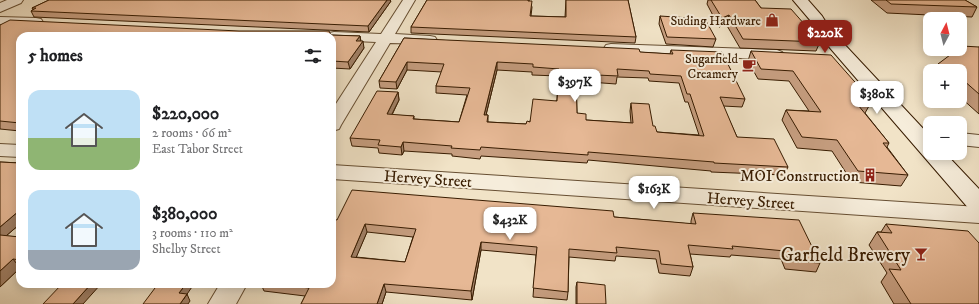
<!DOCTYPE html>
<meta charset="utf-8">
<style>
:root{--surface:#fff;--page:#f2f2f2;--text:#202124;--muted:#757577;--accent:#8f2418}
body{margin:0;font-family:"IM FELL DW Pica",serif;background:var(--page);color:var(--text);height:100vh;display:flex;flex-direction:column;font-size:15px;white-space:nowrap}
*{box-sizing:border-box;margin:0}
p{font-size:13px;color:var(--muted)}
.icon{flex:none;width:22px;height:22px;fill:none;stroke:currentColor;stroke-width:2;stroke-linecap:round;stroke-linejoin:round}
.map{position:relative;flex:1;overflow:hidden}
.details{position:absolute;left:16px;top:32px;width:320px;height:256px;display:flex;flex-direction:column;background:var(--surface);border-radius:12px;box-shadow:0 2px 10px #0003}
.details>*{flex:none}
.needle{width:26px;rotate:7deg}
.fabs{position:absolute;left:923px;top:12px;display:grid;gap:8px}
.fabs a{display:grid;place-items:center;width:44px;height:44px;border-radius:8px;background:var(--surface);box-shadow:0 2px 10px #0003;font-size:20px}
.price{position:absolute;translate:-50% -34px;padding:0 9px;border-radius:8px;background:#fff;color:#222;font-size:13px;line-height:26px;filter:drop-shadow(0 1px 2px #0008)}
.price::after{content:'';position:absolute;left:50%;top:24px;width:12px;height:9px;margin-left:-6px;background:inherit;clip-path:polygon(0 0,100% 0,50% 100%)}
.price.current{background:var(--accent);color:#fff}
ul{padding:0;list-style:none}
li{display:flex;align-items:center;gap:12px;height:100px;padding:0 12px}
li span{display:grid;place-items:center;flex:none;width:112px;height:80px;border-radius:12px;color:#555}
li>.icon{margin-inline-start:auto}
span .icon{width:48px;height:48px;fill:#fffc;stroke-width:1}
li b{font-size:17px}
h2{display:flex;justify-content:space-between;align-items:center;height:48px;padding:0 12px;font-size:17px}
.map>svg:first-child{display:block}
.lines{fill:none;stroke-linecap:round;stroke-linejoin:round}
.minor-casing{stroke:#664e32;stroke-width:2}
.secondary-casing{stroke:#381c01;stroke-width:2}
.minor{fill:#f6eddb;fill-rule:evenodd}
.secondary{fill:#f6eddb;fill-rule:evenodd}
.wall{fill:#c69e80;stroke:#381c01;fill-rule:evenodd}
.shaded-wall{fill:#a18168;stroke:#381c01}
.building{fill:#e6b895;stroke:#381c01;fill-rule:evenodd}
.labels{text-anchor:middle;stroke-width:4;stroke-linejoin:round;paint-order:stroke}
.far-poi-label{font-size:13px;fill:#381c01;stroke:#f6eddb;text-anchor:end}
.poi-label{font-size:16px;fill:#381c01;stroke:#f6eddb;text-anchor:end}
.street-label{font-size:16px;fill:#381c01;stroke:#f6eddb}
.near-poi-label{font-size:19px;fill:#381c01;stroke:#f6eddb;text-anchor:end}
</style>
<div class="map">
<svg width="979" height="304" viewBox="0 0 979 304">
<rect width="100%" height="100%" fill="#f1e3c7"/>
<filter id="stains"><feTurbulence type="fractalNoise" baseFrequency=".005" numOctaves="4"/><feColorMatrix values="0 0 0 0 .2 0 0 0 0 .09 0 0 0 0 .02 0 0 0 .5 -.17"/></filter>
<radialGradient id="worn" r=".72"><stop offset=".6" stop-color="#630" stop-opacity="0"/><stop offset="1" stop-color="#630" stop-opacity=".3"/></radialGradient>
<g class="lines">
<g class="minor-casing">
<path id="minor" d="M7 0H23L21 3 0 12V3Z
M403 0H415L395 34 430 36 435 37 437 40 435 43 430 44 390 43 341 125 339 129 332 131V110L376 42 334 40H332V36H327L329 33 334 32 381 34Z
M0 17 36 18 41 19 43 22 41 25 36 26 0 25Z
M611 44 777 50 782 52 785 55 782 58 777 60 606 51 604 48 606 45Z
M960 133 979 135V147L960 145Z
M0 144 20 145V157L0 156Z
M332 165 979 207V223L332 179Z
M220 284H247L236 304H208Z"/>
</g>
<g class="secondary-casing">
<path id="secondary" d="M793 0H808L822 16 830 29 930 136V153H945L979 189V212L970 210 818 34 810 20Z"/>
</g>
<use href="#minor" class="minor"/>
<use href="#secondary" class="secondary"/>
</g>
<path class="wall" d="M49 0H390L391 1 369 32 34 17 31 11 33 10 32 8Z
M427 0H529L532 7 531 16 565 17 566 0H628L636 37 635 43 411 33V27Z
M708 0H755L761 8 820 42 816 51 740 48 726 24 719 27 707 4Z
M871 0H965L977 7 972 17 887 13Z
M660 16 716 39 713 47 666 44 659 24Z
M0 25 360 36 361 41 364 48 350 69 332 68V36H20V131L0 129Z
M404 38 670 54 671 50 745 99 742 107 723 106 737 137 788 167 784 175 711 172V171L588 160 587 163 481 156 480 159 452 156V154L404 151 402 155 379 153 378 148 352 146 350 138 398 92 399 100 392 115 414 116V119L459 122 467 95 436 93V86L442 72 407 70 397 89 380 88 379 81ZM497 70 532 72V75L558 76 557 100 526 124 488 122V115H486ZM617 77 648 78 649 81 679 83 685 102H688L699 135 657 132 653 126 631 103 630 111 631 123 586 120 577 113 576 81 616 84Z
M979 47V114L960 97V71H934L938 64Z
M751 51 862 90 860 94 869 106 865 113 889 143 887 147 908 175 901 186 852 182 832 151 797 148 782 120 786 110 809 111 789 81 758 79 748 61Z
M0 162 20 163V224L6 236 20 237V268L0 287Z
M693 213 820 263 816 272 785 269 781 259 731 255 730 257 690 254 693 267 690 276 659 273 656 259 616 256 615 261 569 257 568 292 567 300 533 297 536 255 481 250 472 300 386 292 382 304H301L305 296 264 291 261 284H332L337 220 614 217 691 224V221ZM367 232 413 237 405 262 356 257Z
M886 224 979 304H894L881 282 887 273 869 245 877 232H881Z
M577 282 606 304H576V287Z"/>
<path class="shaded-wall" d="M387 0H390L391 1 369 32 368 26Z
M729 15 726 24 719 27 722 18Z
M360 36 361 43 356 41Z
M363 41 364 48 350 69 348 62Z
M407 62V70L397 89 396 82Z
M497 62V70L484 123V115Z
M398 92 399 100 388 122 387 114Z
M403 142 404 151 402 155 401 147Z
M20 210V224L0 241V227Z
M365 224 367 232 353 265 351 257Z
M481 242V250L472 300 471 291Z
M13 259 20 268 0 287V271Z
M91 284H101L83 304H73Z
M186 284H194L183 300 179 293Z
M384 284 386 292 382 304H377Z
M187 294 190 301 188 304H180Z"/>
<path class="building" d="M49 0H387L368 26 31 11 36 8H32Z
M427 0H528V1H532L530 16 566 17V0H628L636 37 411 27Z
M711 0H755L761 8 791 9 820 42 743 39 729 15 722 18Z
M886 0H965L977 7 891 4Z
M660 16 705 19 716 39 667 37Z
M10 20 239 31H329L331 35 360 36 356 41H363L348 62 332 61V36H20V123L0 121V25Z
M404 38 639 49 640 52 673 54 671 50 722 52 745 99 720 97 737 137 774 139 788 167 714 163V162L588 152V155L481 147 480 150 451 148 452 146 403 142 401 147 378 145 380 140 350 138 377 91 398 92 387 114 414 116 413 119 459 122 470 88 436 86 444 64 407 62 396 82 379 81ZM497 62 533 64V67L559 69 557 101 533 99 530 122 527 121 526 124 487 122 488 115H484ZM617 69 649 71 650 74 681 76 687 94H690L704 136 657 132 655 126H653L649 104 631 103 633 123 586 120V114L577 113 576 74 618 76Z
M962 46 979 47V94L962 79H960V71H945L938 64 958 49H960V47Z
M751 51 831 55 862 90 855 89 869 106 858 105 889 143H883L908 175 858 171 837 140 802 137 786 110 821 112 793 71 761 69Z
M0 162 20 163V210L0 227Z
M352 190 613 211 614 217 696 224 693 213 799 220 820 263 789 261 785 251 732 246 733 249 688 245 693 267 661 264 659 251 616 247 617 253 569 249 568 292 533 288 537 247 481 242 471 291 384 284 377 304H301L309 288 274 284H332V219L337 220ZM365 224 416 229 405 262 351 257Z
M886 224 968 231 979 243V304H911L889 269 901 270 877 232 892 233Z
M0 235 20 237V260L13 259 0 271Z
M577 282 605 285 606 304H577Z
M62 284H91L73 304H43Z
M158 284H186L179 293 187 294 180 304H143Z"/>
<defs>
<g id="shop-bare" transform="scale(1.08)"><path d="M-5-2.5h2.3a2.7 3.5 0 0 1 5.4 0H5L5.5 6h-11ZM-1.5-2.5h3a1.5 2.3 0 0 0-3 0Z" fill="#8f2418" stroke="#f6eddb" stroke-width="2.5" paint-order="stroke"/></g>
<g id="cafe-bare" transform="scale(1.08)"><path d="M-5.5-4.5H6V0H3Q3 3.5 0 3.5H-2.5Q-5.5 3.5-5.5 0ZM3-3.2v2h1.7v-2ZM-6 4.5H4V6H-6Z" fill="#8f2418" stroke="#f6eddb" stroke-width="2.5" paint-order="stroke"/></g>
<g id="building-bare" transform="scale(1.08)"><path d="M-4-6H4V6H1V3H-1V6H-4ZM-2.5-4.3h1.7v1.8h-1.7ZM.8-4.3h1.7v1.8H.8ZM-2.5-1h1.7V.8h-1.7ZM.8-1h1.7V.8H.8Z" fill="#8f2418" stroke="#f6eddb" stroke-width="2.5" paint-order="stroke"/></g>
<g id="bar-bare" transform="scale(1.08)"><path d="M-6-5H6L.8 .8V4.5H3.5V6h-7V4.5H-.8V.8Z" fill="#8f2418" stroke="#f6eddb" stroke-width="2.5" paint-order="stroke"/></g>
</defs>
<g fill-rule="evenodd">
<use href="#shop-bare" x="772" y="20"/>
<use href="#cafe-bare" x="749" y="65"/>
<use href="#building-bare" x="870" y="175"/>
<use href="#bar-bare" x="921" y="254"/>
</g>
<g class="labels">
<g class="far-poi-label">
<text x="761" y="25">Suding Hardware</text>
<text x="738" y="63">Sugarfield<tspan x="738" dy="15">Creamery</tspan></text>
</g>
<g class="poi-label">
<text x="859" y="181">MOI Construction</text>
</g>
<g class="street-label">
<text transform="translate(428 178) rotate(4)" y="6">Hervey Street</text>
<text transform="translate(751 200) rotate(4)" y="6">Hervey Street</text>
</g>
<g class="near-poi-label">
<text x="910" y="261">Garfield Brewery</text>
</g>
</g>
<rect width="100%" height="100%" filter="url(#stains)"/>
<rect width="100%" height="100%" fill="url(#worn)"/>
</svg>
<div class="fabs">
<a><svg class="needle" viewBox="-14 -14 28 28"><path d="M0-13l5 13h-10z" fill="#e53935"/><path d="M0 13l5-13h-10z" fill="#757577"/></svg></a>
<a>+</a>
<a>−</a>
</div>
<b class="price current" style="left:825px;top:54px">$220K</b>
<b class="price" style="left:575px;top:103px">$397K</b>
<b class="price" style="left:877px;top:115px">$380K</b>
<b class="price" style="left:654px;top:210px">$163K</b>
<b class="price" style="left:510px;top:241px">$432K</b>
<section class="details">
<h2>5 homes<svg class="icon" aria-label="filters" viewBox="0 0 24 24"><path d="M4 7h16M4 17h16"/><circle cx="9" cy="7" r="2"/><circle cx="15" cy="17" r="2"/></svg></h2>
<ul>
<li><span style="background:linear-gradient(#bfe0f5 60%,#8fb573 0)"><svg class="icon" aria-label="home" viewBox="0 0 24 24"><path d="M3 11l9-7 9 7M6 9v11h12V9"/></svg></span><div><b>$220,000</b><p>2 rooms · 66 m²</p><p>East Tabor Street</p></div></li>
<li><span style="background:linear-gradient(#bfe0f5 75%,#9aa5b1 0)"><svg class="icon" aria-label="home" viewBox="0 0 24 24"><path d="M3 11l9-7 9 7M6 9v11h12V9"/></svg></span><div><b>$380,000</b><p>3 rooms · 110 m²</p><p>Shelby Street</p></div></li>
</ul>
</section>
</div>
